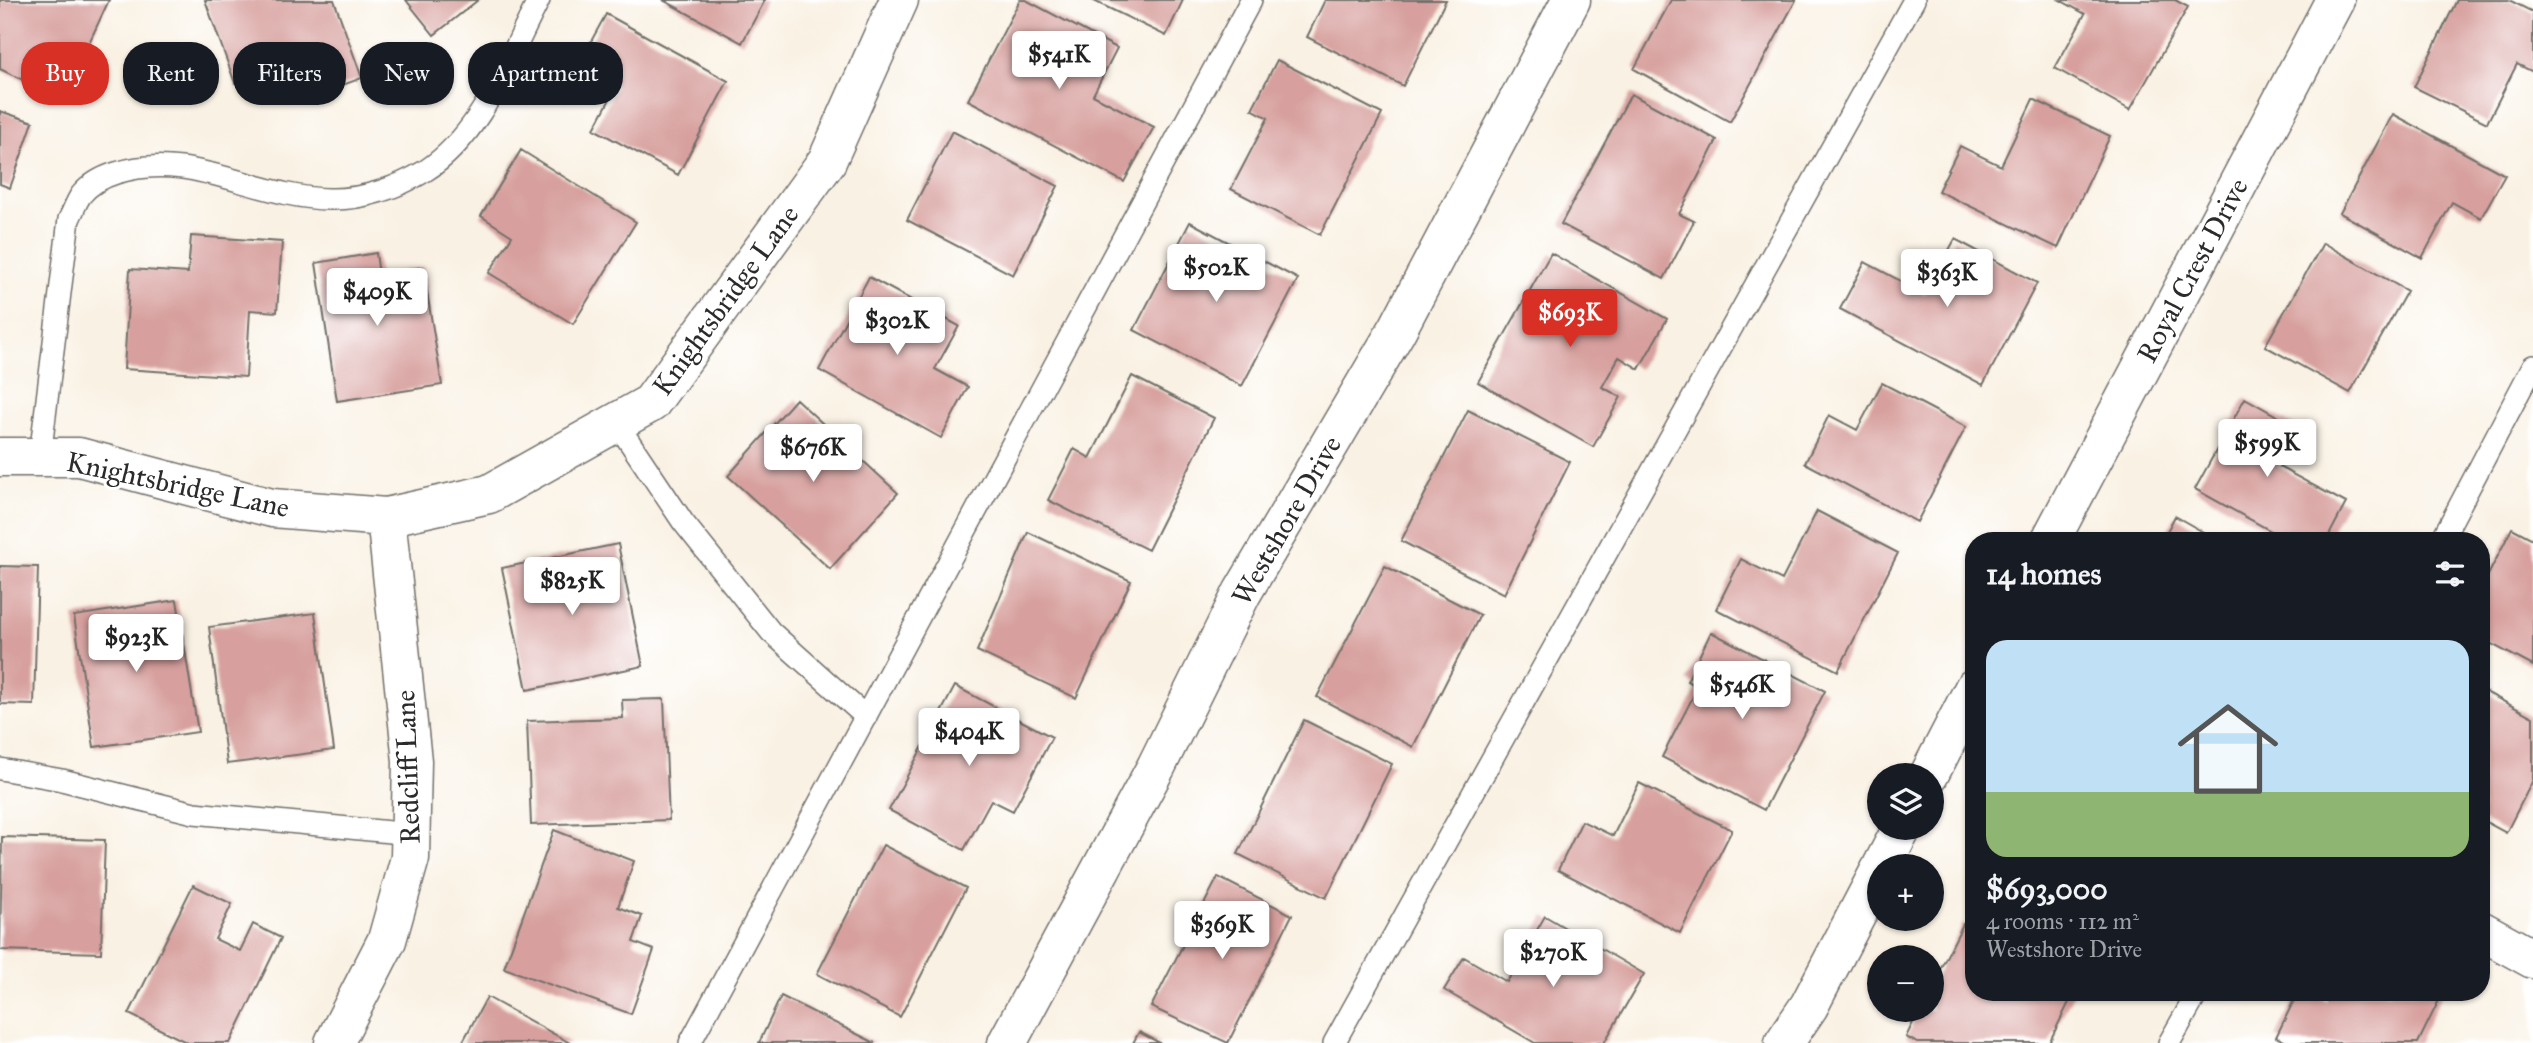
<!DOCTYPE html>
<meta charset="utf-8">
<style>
:root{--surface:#171b24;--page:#242831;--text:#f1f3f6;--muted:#9ea1a6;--line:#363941;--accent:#d93025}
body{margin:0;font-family:"IM FELL Great Primer",serif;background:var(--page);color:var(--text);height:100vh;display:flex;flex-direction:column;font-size:26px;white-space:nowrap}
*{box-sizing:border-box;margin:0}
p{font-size:23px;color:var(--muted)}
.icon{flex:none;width:38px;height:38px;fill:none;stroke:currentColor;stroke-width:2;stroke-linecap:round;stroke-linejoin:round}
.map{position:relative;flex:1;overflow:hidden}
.drawer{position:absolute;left:1965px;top:532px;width:525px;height:469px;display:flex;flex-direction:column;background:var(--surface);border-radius:28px;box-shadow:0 2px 5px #0004}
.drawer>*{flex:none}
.hud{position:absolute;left:21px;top:42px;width:665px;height:63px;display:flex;gap:14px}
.fabs{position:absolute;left:1867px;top:763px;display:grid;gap:14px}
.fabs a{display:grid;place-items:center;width:77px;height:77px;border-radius:50%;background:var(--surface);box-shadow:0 2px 5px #0004;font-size:35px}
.price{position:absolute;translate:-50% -60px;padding:0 16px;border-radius:7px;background:#fff;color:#222;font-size:23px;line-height:46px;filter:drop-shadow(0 2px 4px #0008)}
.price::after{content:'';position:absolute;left:50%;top:42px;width:21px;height:16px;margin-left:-10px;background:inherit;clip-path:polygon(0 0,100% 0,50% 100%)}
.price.selected{background:var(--accent);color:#fff}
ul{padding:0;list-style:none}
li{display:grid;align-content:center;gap:14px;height:371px;padding:0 21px}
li+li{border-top:2px solid var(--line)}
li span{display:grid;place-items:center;height:217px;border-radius:21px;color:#555}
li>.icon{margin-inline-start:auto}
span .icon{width:126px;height:126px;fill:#fffc;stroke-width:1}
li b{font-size:30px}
h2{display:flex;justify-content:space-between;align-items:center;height:84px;padding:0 21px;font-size:30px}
.chip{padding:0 24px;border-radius:28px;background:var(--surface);box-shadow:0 2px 5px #0004;font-size:24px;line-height:63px}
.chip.selected{background:var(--accent);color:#fff}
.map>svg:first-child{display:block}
.building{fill:#d7a09e}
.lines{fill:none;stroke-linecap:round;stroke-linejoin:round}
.lane-casing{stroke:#73706b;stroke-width:24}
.street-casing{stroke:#73706b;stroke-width:41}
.lane{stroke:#fff;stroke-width:21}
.street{stroke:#fff;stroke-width:38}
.labels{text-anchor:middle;stroke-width:6;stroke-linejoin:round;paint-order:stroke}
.street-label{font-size:28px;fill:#2b2b2b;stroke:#fff}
</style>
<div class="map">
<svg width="2533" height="1043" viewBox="0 0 2533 1043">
<rect width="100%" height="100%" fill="#fff"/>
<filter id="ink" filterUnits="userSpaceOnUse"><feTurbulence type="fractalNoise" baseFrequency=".0143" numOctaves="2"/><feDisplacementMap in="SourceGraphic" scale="14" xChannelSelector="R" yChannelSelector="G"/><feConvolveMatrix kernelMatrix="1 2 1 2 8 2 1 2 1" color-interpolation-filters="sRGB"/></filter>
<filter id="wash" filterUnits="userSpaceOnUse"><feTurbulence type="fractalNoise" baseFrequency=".00686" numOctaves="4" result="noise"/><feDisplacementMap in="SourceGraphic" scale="28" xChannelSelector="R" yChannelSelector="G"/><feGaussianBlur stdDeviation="1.57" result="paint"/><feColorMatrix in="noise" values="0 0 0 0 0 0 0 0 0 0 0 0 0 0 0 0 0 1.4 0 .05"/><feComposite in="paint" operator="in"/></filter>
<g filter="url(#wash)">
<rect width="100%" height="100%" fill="#f9f1e3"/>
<g id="blocks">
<path class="building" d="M0 0H109L63 99 0 69Z
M205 0H334L362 78 299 101 286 65 235 83Z
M406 0H478L434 35Z
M663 0H765L742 43Z
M1020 0H1026L1117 48 1093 95 1154 127 1124 182 968 100Z
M1092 0H1183L1166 36Z
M1325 0H1446L1403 86 1307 37Z
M1671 0H1796L1730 122 1634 69Z
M2060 0H2175L2188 7 2130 110 2055 68 2085 14Z
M2457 0H2509L2533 12V72L2517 64 2487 123 2414 87Z
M606 14 728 81 678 175 594 129 617 86 578 65Z
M1277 60 1382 114 1320 235 1231 189 1268 118 1252 109Z
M1631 94 1717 140 1679 214 1694 221 1664 279 1561 224Z
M2033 99 2110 136 2058 248 1938 191 1960 146 2001 166Z
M0 111 33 122 10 188 0 184Z
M2393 114 2505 175 2481 218 2452 202 2422 258 2340 213Z
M952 131 1058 186 1013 275 907 220Z
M521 150 636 222 573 324 489 273 512 236 481 216Z
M1190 222 1298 279 1242 386 1134 330Z
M191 236 282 242 277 312 250 310 246 377 124 369 130 269 188 273Z
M1955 239 2037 283 1983 385 1840 309 1865 262 1925 294Z
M2323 243 2407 291 2350 393 2265 346Z
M376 253 379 275 423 267 442 385 337 401 316 263Z
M1551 253 1667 319 1639 369 1619 357 1602 387 1621 397 1593 447 1478 382Z
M869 277 959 326 935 369 968 387 941 438 819 370Z
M1132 376 1214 418 1148 550 1048 500 1074 449 1090 458Z
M1882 383 1966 427 1917 522 1805 463 1829 415 1857 430Z
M2245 398 2300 429 2279 467 2346 503 2326 541H2289L2195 489Z
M796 399 898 493 830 569 728 476Z
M1468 410 1570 462 1504 594 1401 541Z
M1817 511 1898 553 1838 671 1716 609 1741 559 1782 580Z
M2175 516 2219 541H2162Z
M2512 528 2533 539V666L2482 639V587Z
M1028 532 1131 581 1076 698 977 651Z
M618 544 643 666 527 690 502 568Z
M0 566 38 567 34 705 0 704Z
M1385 566 1480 615 1413 747 1317 697Z
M177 600 198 732 94 747 74 616Z
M315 613 334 750 227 764 209 627Z
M1711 632 1825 691 1764 810 1662 757 1698 687 1687 681Z
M955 686 1052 737 1013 811 991 800 964 850 889 810Z
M2482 690 2533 717V780L2506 833 2482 820Z
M664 699 669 820 531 825 527 721 623 718 622 700Z
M1304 720 1392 764 1326 898 1238 854Z
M1639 783 1732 830 1680 933 1558 870 1582 821 1613 836Z
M554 830 634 861 618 907 642 916 633 942 654 950 631 1014 504 968Z
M2 837 105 840 101 953 0 950Z
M883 845 966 888 900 1017 817 974Z
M1218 877 1292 915 1228 1043 1151 1007Z
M193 885 232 904 215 939 240 951 253 924 281 938 230 1043H188L129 1014Z
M1545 916 1644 974 1604 1043H1535L1444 990 1464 957 1507 982Z
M1963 924 1974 930V992H2074L2049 1043H1917L1906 1037 1919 1010H1932V985Z
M2298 992H2310L2327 1001 2331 992H2443L2418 1043H2288L2276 1037Z
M781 996 875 1043H759Z
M487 997 570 1043H462Z
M1139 1032 1160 1043H1133Z"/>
</g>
</g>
<g filter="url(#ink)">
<use href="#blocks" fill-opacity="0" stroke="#73706b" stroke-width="2"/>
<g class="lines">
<g class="lane-casing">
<path id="lane" d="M616 422 683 522 771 632 866 717
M40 457 69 219C73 212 76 202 81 195 90 184 103 177 116 173 190 149 256 198 329 199 362 200 397 188 425 171 483 134 508 58 539 0
M2441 541 2533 366
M0 769 62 780 194 813 411 834
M690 1043 1251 0
M1334 1043 1914 0
M2169 1043 2198 992"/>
</g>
<g class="street-casing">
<path id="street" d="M0 457H79L272 508 386 517 489 494 651 403 827 161 899 0
M2050 541 2335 0
M1929 775 1974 688
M1882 866 1902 828
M2482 931 2533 959
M334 1043 387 940 410 858 412 761 386 517
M1007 1043 1156 767 1242 593 1397 330 1571 0
M1784 1043 1809 1006 1880 870"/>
</g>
<use href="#lane" class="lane"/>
<use href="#street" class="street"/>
</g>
</g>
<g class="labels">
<g class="street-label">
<text transform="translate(2192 270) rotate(-62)" y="10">Royal Crest Drive</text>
<text transform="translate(725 300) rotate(-54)" y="10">Knightsbridge Lane</text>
<text transform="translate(178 484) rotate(12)" y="10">Knightsbridge Lane</text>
<text transform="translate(1286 520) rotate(-60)" y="10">Westshore Drive</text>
<text transform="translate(407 767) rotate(-92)" y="10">Redcliff Lane</text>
</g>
</g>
</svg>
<div class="fabs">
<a><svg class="icon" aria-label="layers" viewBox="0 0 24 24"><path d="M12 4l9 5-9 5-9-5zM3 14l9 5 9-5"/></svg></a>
<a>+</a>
<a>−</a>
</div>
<b class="price" style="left:1059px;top:91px">$541K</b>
<b class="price" style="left:1216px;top:304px">$502K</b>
<b class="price" style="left:1947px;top:309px">$363K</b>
<b class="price" style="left:377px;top:328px">$409K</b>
<b class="price selected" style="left:1570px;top:349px">$693K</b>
<b class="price" style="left:897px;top:357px">$302K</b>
<b class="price" style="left:2267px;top:479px">$599K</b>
<b class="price" style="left:813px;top:484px">$676K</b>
<b class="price" style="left:572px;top:617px">$825K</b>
<b class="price" style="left:136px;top:674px">$923K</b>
<b class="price" style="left:1742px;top:721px">$546K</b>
<b class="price" style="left:969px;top:768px">$404K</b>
<b class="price" style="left:1222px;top:961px">$369K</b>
<b class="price" style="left:1553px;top:989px">$270K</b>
<div class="hud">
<a class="chip selected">Buy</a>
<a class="chip">Rent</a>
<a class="chip">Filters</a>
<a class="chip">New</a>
<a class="chip">Apartment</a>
</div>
<section class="drawer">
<h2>14 homes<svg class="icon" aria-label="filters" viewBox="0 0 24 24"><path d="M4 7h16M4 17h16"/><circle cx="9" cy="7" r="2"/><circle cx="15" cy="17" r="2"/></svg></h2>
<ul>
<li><span style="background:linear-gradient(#bfe0f5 70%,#8fb573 0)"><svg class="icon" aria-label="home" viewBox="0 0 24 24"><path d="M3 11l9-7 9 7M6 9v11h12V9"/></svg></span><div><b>$693,000</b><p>4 rooms · 112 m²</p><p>Westshore Drive</p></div></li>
</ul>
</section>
</div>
